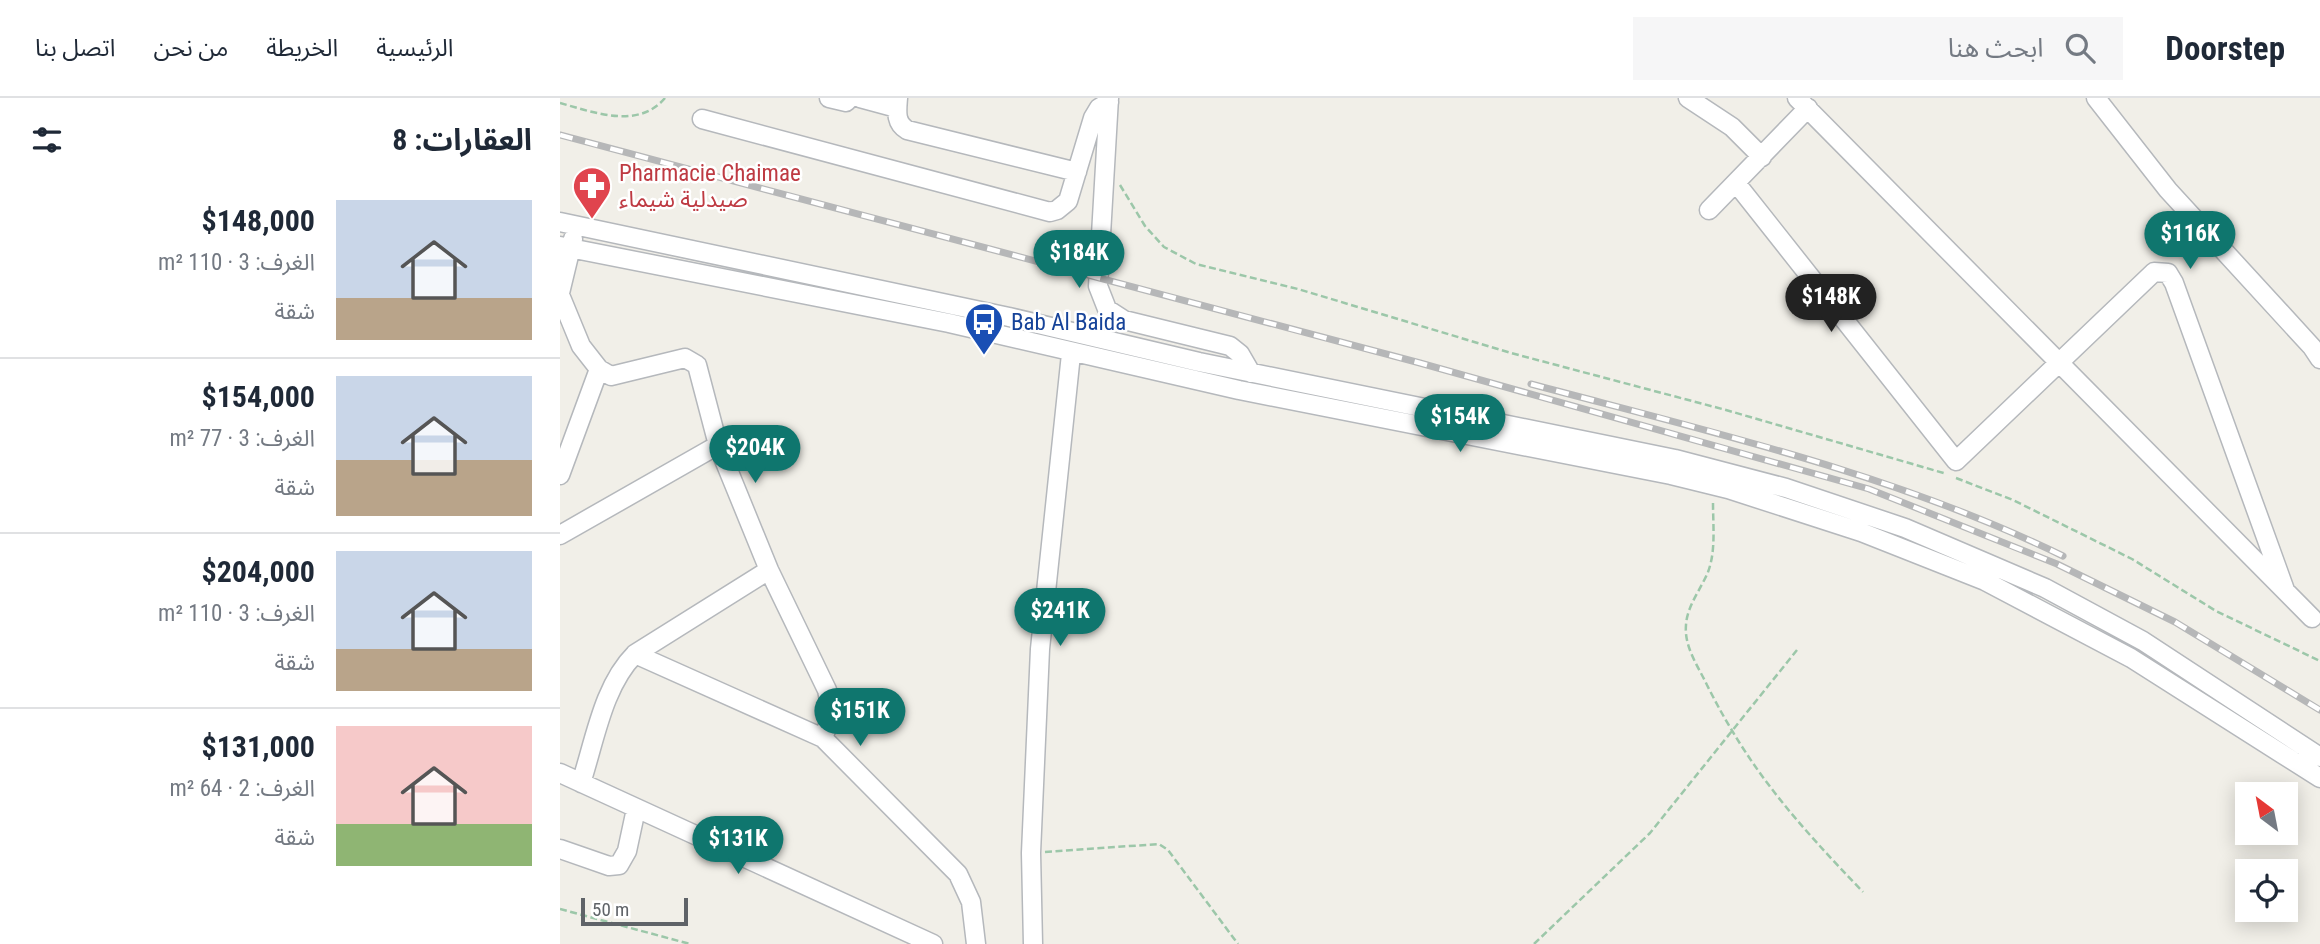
<!DOCTYPE html>
<html lang="ar">
<meta charset="utf-8">
<style>
:root{--surface:#fff;--page:#f6f6f7;--text:#1f2937;--muted:#747a83;--line:#e0e1e3;--accent:#0f766e}
body{margin:0;font-family:"Roboto Condensed","Noto Sans Arabic",sans-serif;background:var(--page);color:var(--text);direction:rtl;height:100vh;display:flex;flex-direction:column;font-size:26px;white-space:nowrap}
*{box-sizing:border-box;margin:0}
p{font-size:23px;color:var(--muted)}
.icon{flex:none;width:38px;height:38px;fill:none;stroke:currentColor;stroke-width:2;stroke-linecap:round;stroke-linejoin:round}
.map{position:relative;flex:1;overflow:hidden;direction:ltr}
.sheet{display:flex;flex-direction:column;background:var(--surface);width:560px}
.sheet>*{flex:none}
.needle{width:46px;rotate:328deg}
.tools{position:absolute;left:1675px;top:684px;display:grid;gap:14px}
.tools a{display:grid;place-items:center;width:63px;height:63px;border-radius:0px;background:var(--surface);box-shadow:0 4px 18px #0003;font-size:35px}
.scale{position:absolute;left:21px;bottom:18px;width:107px;box-sizing:border-box;padding-left:7px;border:4px solid #5f6368;border-top:0;font-size:19px;line-height:24px;white-space:nowrap;color:#5f6368;-webkit-text-stroke:5px #fff;paint-order:stroke}
.price{position:absolute;translate:-50% -60px;padding:0 16px;border-radius:24px;background:var(--accent);color:#fff;font-size:23px;line-height:46px;filter:drop-shadow(0 2px 4px #0008)}
.price::after{content:'';position:absolute;left:50%;top:42px;width:21px;height:16px;margin-left:-10px;background:inherit;clip-path:polygon(0 0,100% 0,50% 100%)}
.price.on{background:#222;color:#fff}
ul{padding:0;list-style:none}
li{display:flex;align-items:center;gap:21px;height:175px;padding:0 28px}
li+li{border-top:2px solid var(--line)}
li span{display:grid;place-items:center;flex:none;width:196px;height:140px;border-radius:0px;color:#555}
li>.icon{margin-inline-start:auto}
span .icon{width:84px;height:84px;fill:#fffc;stroke-width:1}
li b{font-size:30px}
h2{display:flex;justify-content:space-between;align-items:center;height:84px;padding:0 28px;font-size:30px}
header{display:flex;align-items:center;gap:42px;box-sizing:border-box;height:98px;padding:0 35px;background:var(--surface);border-bottom:2px solid var(--line)}
header strong{font-size:33px}
nav{display:flex;gap:38px;margin-inline-start:auto;font-size:24px}
.search{width:490px;height:63px;background:var(--page);display:flex;align-items:center;gap:18px;box-sizing:border-box;padding:0 24px;border-radius:0px;color:var(--muted);font-size:26px}
main{display:flex;flex:1;min-height:0}
.map>svg:first-child{display:block}
.lines{fill:none;stroke-linecap:round;stroke-linejoin:round}
.minor-casing{stroke:#b5b8bc;stroke-width:21}
.path{stroke:#9cc7a9;stroke-width:2.5;stroke-dasharray:7 3.5;stroke-linecap:butt}
.minor{stroke:#fff;stroke-width:18}
.rail-casing{stroke:#b6b7b8;stroke-width:7}
.rail{stroke:#fff;stroke-width:4.5;stroke-dasharray:13;stroke-linecap:butt}
.labels{text-anchor:middle;stroke-width:5;stroke-linejoin:round;paint-order:stroke}
.health-label{font-size:23px;fill:#be3a42;stroke:#fff;text-anchor:start}
.transit-label{font-size:23px;fill:#164399;stroke:#fff;text-anchor:start}
</style>
<header>
<strong>Doorstep</strong>
<div class="search"><svg class="icon" aria-label="search" viewBox="0 0 24 24"><circle cx="10" cy="10" r="6"/><path d="M15 15l6 6"/></svg>ابحث هنا</div>
<nav><a>الرئيسية</a><a>الخريطة</a><a>من نحن</a><a>اتصل بنا</a></nav>
</header>
<main>
<div class="map">
<svg width="1760" height="846" viewBox="0 0 1760 846">
<rect width="100%" height="100%" fill="#f1efe8"/>
<g class="lines">
<g class="minor-casing">
<path id="minor" d="M269 0 286 4 290 0
M300 0 337 10
M338 0C337 13 335 25 347 32L517 74
M549 0 538 188 547 211 564 222 670 248 680 256 691 275
M1128 0 1172 29 1202 59
M1237 0 1752 520
M1536 0 1608 92 1752 249 1760 261
M142 21 490 114 497 112 508 103 533 20 539 10 549 4
M1176 85 1396 363 1594 174 1608 175 1614 185 1725 492
M1149 112 1248 10
M0 124 449 219 639 264 1115 361 1226 390 1345 430 1485 490 1583 543 1760 659
M0 148 389 225 679 292 1111 377 1168 391 1301 434 1425 483 1571 560 1760 680
M0 195 13 141
M0 197 21 248 39 271 0 377
M39 271 51 278 125 260 137 267 158 347 209 472 267 592 272 617 263 640
M0 437 158 347
M75 556 263 640 398 776 411 804 416 846
M0 675 373 846
M21 685C35 642 43 588 75 556L209 472
M0 751 49 768 59 767 67 753 76 711
M473 846 471 755 480 551 511 256"/>
</g>
<path class="path" d="M0 5C33 14 78 32 105 0
M560 87 585 128 604 149 636 166 738 191 951 255 1166 312 1387 376
M1396 380 1453 402 1572 461 1656 513 1760 563
M1153 405C1153 427 1156 453 1148 474 1141 491 1127 508 1126 527 1124 549 1138 568 1147 587 1190 673 1237 725 1303 794
M485 754 599 746 608 752 678 846
M0 811 130 846
M974 846 1090 735 1237 552"/>
<use href="#minor" class="minor"/>
<g class="rail-casing">
<path id="rail" d="M0 37 860 265 1309 391 1497 466 1615 524 1760 612
M971 286C1151 334 1335 376 1503 458"/>
</g>
<use href="#rail" class="rail"/>
</g>
<defs>
<g id="pharmacy-pin" transform="scale(2.0125)"><path d="M0 17L-7.5 6A9.5 9.5 0 1 1 7.5 6Z" fill="#e0444e" stroke="#fff"/><path d="M-2-6h4v4h4v4h-4v4h-4v-4h-4v-4h4Z" fill="#fff"/></g>
<g id="bus-pin" transform="scale(2.0125)"><path d="M0 17L-7.5 6A9.5 9.5 0 1 1 7.5 6Z" fill="#1a4fb4" stroke="#fff"/><path d="M-5-6H5V4H4V6H2V4H-2V6H-4V4H-5ZM-3.5-4V0h7V-4ZM-3.5 1.2v1.5H-2V1.2ZM2 1.2v1.5H3.5V1.2Z" fill="#fff"/></g>
</defs>
<g fill-rule="evenodd">
<use href="#pharmacy-pin" x="32" y="88"/>
<use href="#bus-pin" x="424" y="224"/>
</g>
<g class="labels">
<g class="health-label">
<text x="59" y="83">Pharmacie Chaimae<tspan x="59" dy="26">صيدلية شيماء</tspan></text>
</g>
<g class="transit-label">
<text x="451" y="232">Bab Al Baida</text>
</g>
</g>
</svg>
<div class="tools">
<a><svg class="needle" viewBox="-14 -14 28 28"><path d="M0-13l5 13h-10z" fill="#e53935"/><path d="M0 13l5-13h-10z" fill="#747a83"/></svg></a>
<a><svg class="icon" aria-label="locate" viewBox="0 0 24 24"><circle cx="12" cy="12" r="6"/><path d="M12 2v4M12 18v4M2 12h4M18 12h4"/></svg></a>
</div>
<div class="scale">50 m</div>
<b class="price" style="left:1630px;top:173px">$116K</b>
<b class="price" style="left:519px;top:192px">$184K</b>
<b class="price on" style="left:1271px;top:236px">$148K</b>
<b class="price" style="left:900px;top:356px">$154K</b>
<b class="price" style="left:195px;top:387px">$204K</b>
<b class="price" style="left:500px;top:550px">$241K</b>
<b class="price" style="left:300px;top:650px">$151K</b>
<b class="price" style="left:178px;top:778px">$131K</b>
</div>
<section class="sheet">
<h2>العقارات: 8<svg class="icon" aria-label="filters" viewBox="0 0 24 24"><path d="M4 7h16M4 17h16"/><circle cx="9" cy="7" r="2"/><circle cx="15" cy="17" r="2"/></svg></h2>
<ul>
<li><span style="background:linear-gradient(#c9d6e8 70%,#b9a48a 0)"><svg class="icon" aria-label="home" viewBox="0 0 24 24"><path d="M3 11l9-7 9 7M6 9v11h12V9"/></svg></span><div><b>$148,000</b><p>الغرف: 3 · 110 m²</p><p>شقة</p></div></li>
<li><span style="background:linear-gradient(#c9d6e8 60%,#b9a48a 0)"><svg class="icon" aria-label="home" viewBox="0 0 24 24"><path d="M3 11l9-7 9 7M6 9v11h12V9"/></svg></span><div><b>$154,000</b><p>الغرف: 3 · 77 m²</p><p>شقة</p></div></li>
<li><span style="background:linear-gradient(#c9d6e8 70%,#b9a48a 0)"><svg class="icon" aria-label="home" viewBox="0 0 24 24"><path d="M3 11l9-7 9 7M6 9v11h12V9"/></svg></span><div><b>$204,000</b><p>الغرف: 3 · 110 m²</p><p>شقة</p></div></li>
<li><span style="background:linear-gradient(#f6c9c9 70%,#8fb573 0)"><svg class="icon" aria-label="home" viewBox="0 0 24 24"><path d="M3 11l9-7 9 7M6 9v11h12V9"/></svg></span><div><b>$131,000</b><p>الغرف: 2 · 64 m²</p><p>شقة</p></div></li>
</ul>
</section>
</main>
